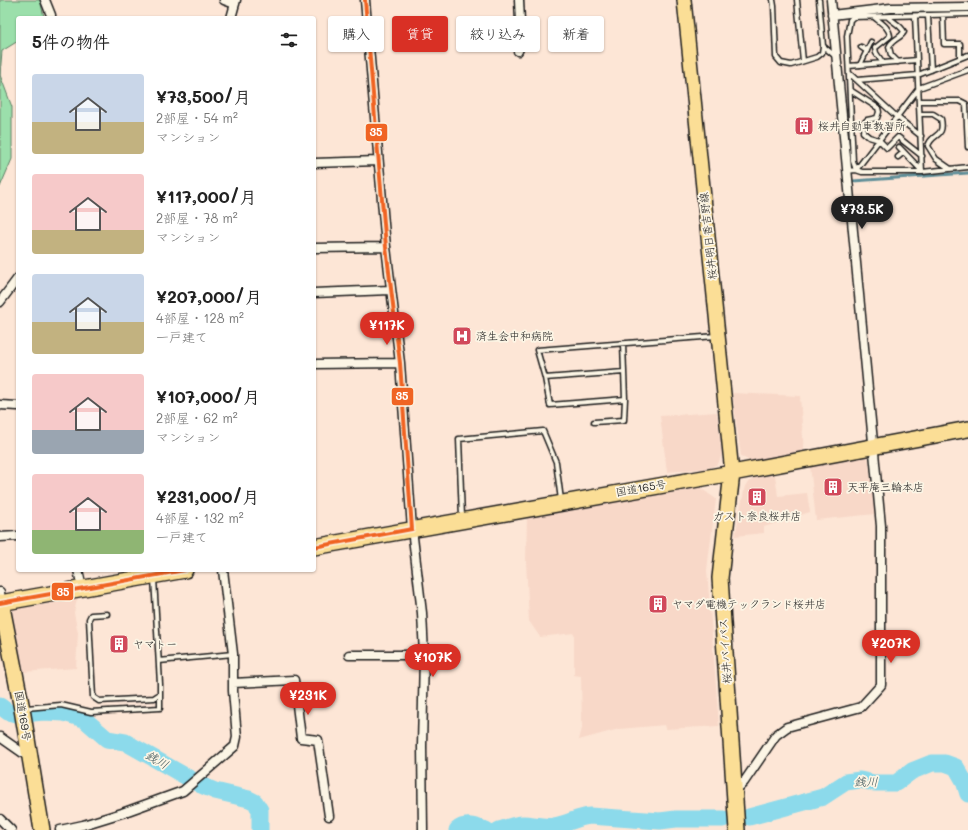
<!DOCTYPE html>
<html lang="ja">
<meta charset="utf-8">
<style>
:root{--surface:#fff;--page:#f6f6f6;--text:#222;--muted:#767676;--accent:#d93025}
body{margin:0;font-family:Mali,"Klee One",sans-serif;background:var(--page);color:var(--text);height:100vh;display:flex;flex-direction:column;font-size:15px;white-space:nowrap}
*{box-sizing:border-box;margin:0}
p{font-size:13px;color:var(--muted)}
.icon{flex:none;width:22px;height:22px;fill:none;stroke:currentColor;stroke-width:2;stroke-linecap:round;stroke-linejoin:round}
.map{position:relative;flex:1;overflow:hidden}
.panel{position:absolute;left:16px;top:16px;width:300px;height:556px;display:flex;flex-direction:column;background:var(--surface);border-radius:4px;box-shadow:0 1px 3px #0004}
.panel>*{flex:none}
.top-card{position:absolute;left:328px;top:16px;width:380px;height:36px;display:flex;gap:8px}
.price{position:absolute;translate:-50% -34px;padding:0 9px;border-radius:14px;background:var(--accent);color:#fff;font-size:13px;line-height:26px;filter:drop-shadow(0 1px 2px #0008)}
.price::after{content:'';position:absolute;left:50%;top:24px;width:12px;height:9px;margin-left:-6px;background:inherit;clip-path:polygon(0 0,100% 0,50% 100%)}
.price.current{background:#222;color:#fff}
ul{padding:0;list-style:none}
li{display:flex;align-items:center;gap:12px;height:100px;padding:0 16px}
li span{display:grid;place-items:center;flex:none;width:112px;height:80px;border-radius:4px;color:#555}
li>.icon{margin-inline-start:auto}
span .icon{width:48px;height:48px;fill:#fffc;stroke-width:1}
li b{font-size:17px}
h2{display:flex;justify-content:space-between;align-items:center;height:48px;padding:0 16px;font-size:17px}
.chip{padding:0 14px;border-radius:4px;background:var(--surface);box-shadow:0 1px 3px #0004;font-size:14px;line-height:36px}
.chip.current{background:var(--accent);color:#fff}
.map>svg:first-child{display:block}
.built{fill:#f8d8c8}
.green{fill:#9bdfab;stroke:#5c7e64}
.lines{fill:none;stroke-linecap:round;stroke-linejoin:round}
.stream{stroke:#5f8e98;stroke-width:3}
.river{stroke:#8cdaeb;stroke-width:17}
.lane-casing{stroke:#1c1c1c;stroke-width:7}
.street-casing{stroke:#1c1c1c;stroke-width:11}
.primary-casing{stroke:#1c1c1c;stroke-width:16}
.highway-casing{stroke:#1c1c1c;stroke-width:18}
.lane{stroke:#fcf5e5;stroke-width:4}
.street{stroke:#fcf5e5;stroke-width:8}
.primary{stroke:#fbde96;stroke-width:13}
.highway{stroke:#fbde96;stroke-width:15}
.bus-1-casing{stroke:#fcf5e5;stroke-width:7}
.bus-1{stroke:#f06423;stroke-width:4}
.labels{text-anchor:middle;stroke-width:3.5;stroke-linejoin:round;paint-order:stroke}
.poi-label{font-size:11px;fill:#1c1c1c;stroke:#fcf5e5;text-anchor:start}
.street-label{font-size:11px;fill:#1c1c1c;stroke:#fcf5e5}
.water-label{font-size:12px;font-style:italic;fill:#3e555a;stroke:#fcf5e5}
.line-badge{stroke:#fcf5e5;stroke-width:1.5}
.badge-label{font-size:11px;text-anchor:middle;font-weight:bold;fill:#fff}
</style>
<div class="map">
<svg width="968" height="830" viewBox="0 0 968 830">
<rect width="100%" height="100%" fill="#fde6d6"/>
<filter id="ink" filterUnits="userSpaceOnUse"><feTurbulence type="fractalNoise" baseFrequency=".025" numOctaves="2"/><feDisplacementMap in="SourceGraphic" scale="8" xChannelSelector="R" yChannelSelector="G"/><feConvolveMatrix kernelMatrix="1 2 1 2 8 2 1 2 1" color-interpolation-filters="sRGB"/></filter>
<g filter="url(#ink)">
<path class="built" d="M732 393 800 396 804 452 751 462 741 456Z
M717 412 722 454 718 464 709 468 667 472 660 416Z
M868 455 875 514 816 520 810 465Z
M775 475 778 496 807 493 810 512 764 527V533L735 536 745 486 755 477Z
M699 487 716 499 707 570 719 726 666 729 665 725 619 729 579 740 582 728 581 676 574 675V633L540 637 529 621 526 561 527 516Z
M77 599 74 613 78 633 76 668 23 672 11 610Z"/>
<path class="green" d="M0 0H40L44 17 43 18H18V41L2 51 0 75 12 107V159L0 187Z"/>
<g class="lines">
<path class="stream" d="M853 181 968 173"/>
<path class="river" d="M0 706 8 712 16 714
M33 713 44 712 64 713 84 719 107 739 125 742 201 785 215 791 249 799 255 802 260 810V830
M749 817 823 797 846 782 860 780 874 783H896L912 771 932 763H945L956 767 964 781 968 794
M457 830C466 822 475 827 486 830
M499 830C507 828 515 824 523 824 533 824 543 828 554 826 567 824 578 817 590 816L660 821 676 819H723"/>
<g class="lane-casing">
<path id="lane" d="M773 0 774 6 776 57 781 63 791 65 817 57 822 53 823 46 819 0
M797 0 803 61
M968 14 853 17 850 20 847 36 853 161 856 170 862 172H922L968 167
M943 15 944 44H960V58
M915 16 922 172
M928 16 931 70
M874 17C881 23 889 27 890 36L875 48 876 53 883 63
M888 17C893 22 901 25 904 32 900 39 892 39 889 47L891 55 898 62
M823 46 835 56
M861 47 867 51
M860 65 871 42
M849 66 917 60
M849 73 897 117 921 136
M857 80 918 75 968 55
M850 90 878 108 879 112 877 118 867 120 864 123 863 132 869 137 879 140 887 148 898 137 922 156
M919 101H960L966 104 968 147
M920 114H933L941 119C945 139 932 132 928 146L936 159 949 168
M899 147 922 171
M898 157 904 152
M846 171 856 170 919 88 968 70
M623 344 625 399 550 405 545 378 537 350 716 336
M545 378 624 372
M594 422 624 420 625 399
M462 517 459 439 543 431 556 462 561 500
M107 614 91 615 89 619 93 697 99 701 154 698 160 694V684L154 578
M159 661 233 654
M26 708 61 705 91 712 160 708V694"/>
</g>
<g class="street-casing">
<path id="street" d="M45 0 51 15V18
M224 0 235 4
M365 0 386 247 400 363 412 529 422 613 424 655 422 746 423 830
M832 15 891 8 968 7
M231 18 236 0
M518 51 521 43 519 0
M314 163 378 161
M314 248 386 247
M314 293 390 290
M0 302 18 278
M314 364 400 363
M0 405 18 406
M0 537 18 536
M78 570 82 588
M0 592 1 602
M349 655H424
M233 683 294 680 301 738 318 740 329 816
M0 737 30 758
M735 791 744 782 776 735 787 727 861 707 881 685V526L831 0
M0 819 11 830
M60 830 83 825 122 813 183 791 235 746 237 737 233 691V654L223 570"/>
</g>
<g class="primary-casing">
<path id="primary" d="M684 0 732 473"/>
</g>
<g class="highway-casing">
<path id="highway" d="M732 473 720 578 737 830
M314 547 732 473 968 429
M1 602 22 709 42 830
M0 603 185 570"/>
</g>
<use href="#lane" class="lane"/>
<use href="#street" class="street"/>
<use href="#primary" class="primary"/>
<use href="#highway" class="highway"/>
<g class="bus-1-casing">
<path id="bus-1" d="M365 0 386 247 400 363 412 529
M314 547 412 529
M0 603 185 570"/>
</g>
<use href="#bus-1" class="bus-1"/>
</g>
</g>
<defs>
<g id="building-square" transform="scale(1)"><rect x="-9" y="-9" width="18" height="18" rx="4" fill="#d1495b" stroke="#fcf5e5"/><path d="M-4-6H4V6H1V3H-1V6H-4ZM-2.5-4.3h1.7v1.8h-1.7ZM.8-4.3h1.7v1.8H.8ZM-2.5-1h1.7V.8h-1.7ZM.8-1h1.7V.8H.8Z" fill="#fff"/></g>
<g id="hospital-square" transform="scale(1)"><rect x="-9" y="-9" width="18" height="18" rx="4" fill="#d1495b" stroke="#fcf5e5"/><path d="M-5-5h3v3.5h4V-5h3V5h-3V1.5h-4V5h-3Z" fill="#fff"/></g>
</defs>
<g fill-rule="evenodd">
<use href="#building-square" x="804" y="126"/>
<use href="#hospital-square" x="462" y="336"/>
<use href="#building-square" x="833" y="487"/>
<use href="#building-square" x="757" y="497"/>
<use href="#building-square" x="658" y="604"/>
<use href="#building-square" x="119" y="644"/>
</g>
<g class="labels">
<g class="poi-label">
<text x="818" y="130">桜井自動車教習所</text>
<text x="476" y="340">済生会中和病院</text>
<text x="847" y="491">天平庵三輪本店</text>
<text x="757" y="520" text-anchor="middle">ガスト奈良桜井店</text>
<text x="672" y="608">ヤマダ電機テックランド桜井店</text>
<text x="133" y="648">ヤマトー</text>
</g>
<g class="street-label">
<text transform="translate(708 236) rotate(-96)" y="4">桜井明日香吉野線</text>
<text transform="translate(641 488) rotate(-10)" y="4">国道165号</text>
<text transform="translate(725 651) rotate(-94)" y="4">桜井バイパス</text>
<text transform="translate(23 716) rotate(80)" y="4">国道169号</text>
</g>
<g class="water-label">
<text transform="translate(157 760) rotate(30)" y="4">銭川</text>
<text x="866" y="786">銭川</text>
</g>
</g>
<g class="line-badge">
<rect x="365" y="123" width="23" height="19" rx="4" fill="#f06423"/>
<rect x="391" y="387" width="23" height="19" rx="4" fill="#f06423"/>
<rect x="51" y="582" width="23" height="19" rx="4" fill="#f06423"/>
</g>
<g class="badge-label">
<text x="376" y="136">35</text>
<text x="402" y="400">35</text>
<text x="63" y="596">35</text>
</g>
</svg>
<b class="price current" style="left:862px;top:230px">¥73.5K</b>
<b class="price" style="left:387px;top:346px">¥117K</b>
<b class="price" style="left:891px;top:664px">¥207K</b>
<b class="price" style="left:433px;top:678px">¥107K</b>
<b class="price" style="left:308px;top:716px">¥231K</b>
<div class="top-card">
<a class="chip">購入</a>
<a class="chip current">賃貸</a>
<a class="chip">絞り込み</a>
<a class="chip">新着</a>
</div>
<section class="panel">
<h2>5件の物件<svg class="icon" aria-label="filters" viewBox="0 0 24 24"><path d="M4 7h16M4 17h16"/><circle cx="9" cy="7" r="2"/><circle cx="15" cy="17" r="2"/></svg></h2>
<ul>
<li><span style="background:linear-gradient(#c9d6e8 60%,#c2b280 0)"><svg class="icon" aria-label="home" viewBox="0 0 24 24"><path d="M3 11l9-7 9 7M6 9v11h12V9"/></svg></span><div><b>¥73,500/月</b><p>2部屋 · 54 m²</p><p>マンション</p></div></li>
<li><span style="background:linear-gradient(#f6c9c9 70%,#c2b280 0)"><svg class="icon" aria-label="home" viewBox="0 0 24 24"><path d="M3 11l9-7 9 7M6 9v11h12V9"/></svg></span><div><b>¥117,000/月</b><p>2部屋 · 78 m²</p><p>マンション</p></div></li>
<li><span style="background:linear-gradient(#c9d6e8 60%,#c2b280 0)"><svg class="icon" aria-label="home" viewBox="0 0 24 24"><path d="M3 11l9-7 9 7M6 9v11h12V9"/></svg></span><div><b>¥207,000/月</b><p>4部屋 · 128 m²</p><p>一戸建て</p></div></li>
<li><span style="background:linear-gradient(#f6c9c9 70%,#9aa5b1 0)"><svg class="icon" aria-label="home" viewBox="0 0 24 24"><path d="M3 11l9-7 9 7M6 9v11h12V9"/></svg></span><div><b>¥107,000/月</b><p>2部屋 · 62 m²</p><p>マンション</p></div></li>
<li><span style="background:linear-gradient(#f6c9c9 70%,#8fb573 0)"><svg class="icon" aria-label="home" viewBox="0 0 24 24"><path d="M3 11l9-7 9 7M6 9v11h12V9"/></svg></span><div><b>¥231,000/月</b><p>4部屋 · 132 m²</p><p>一戸建て</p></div></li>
</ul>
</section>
</div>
